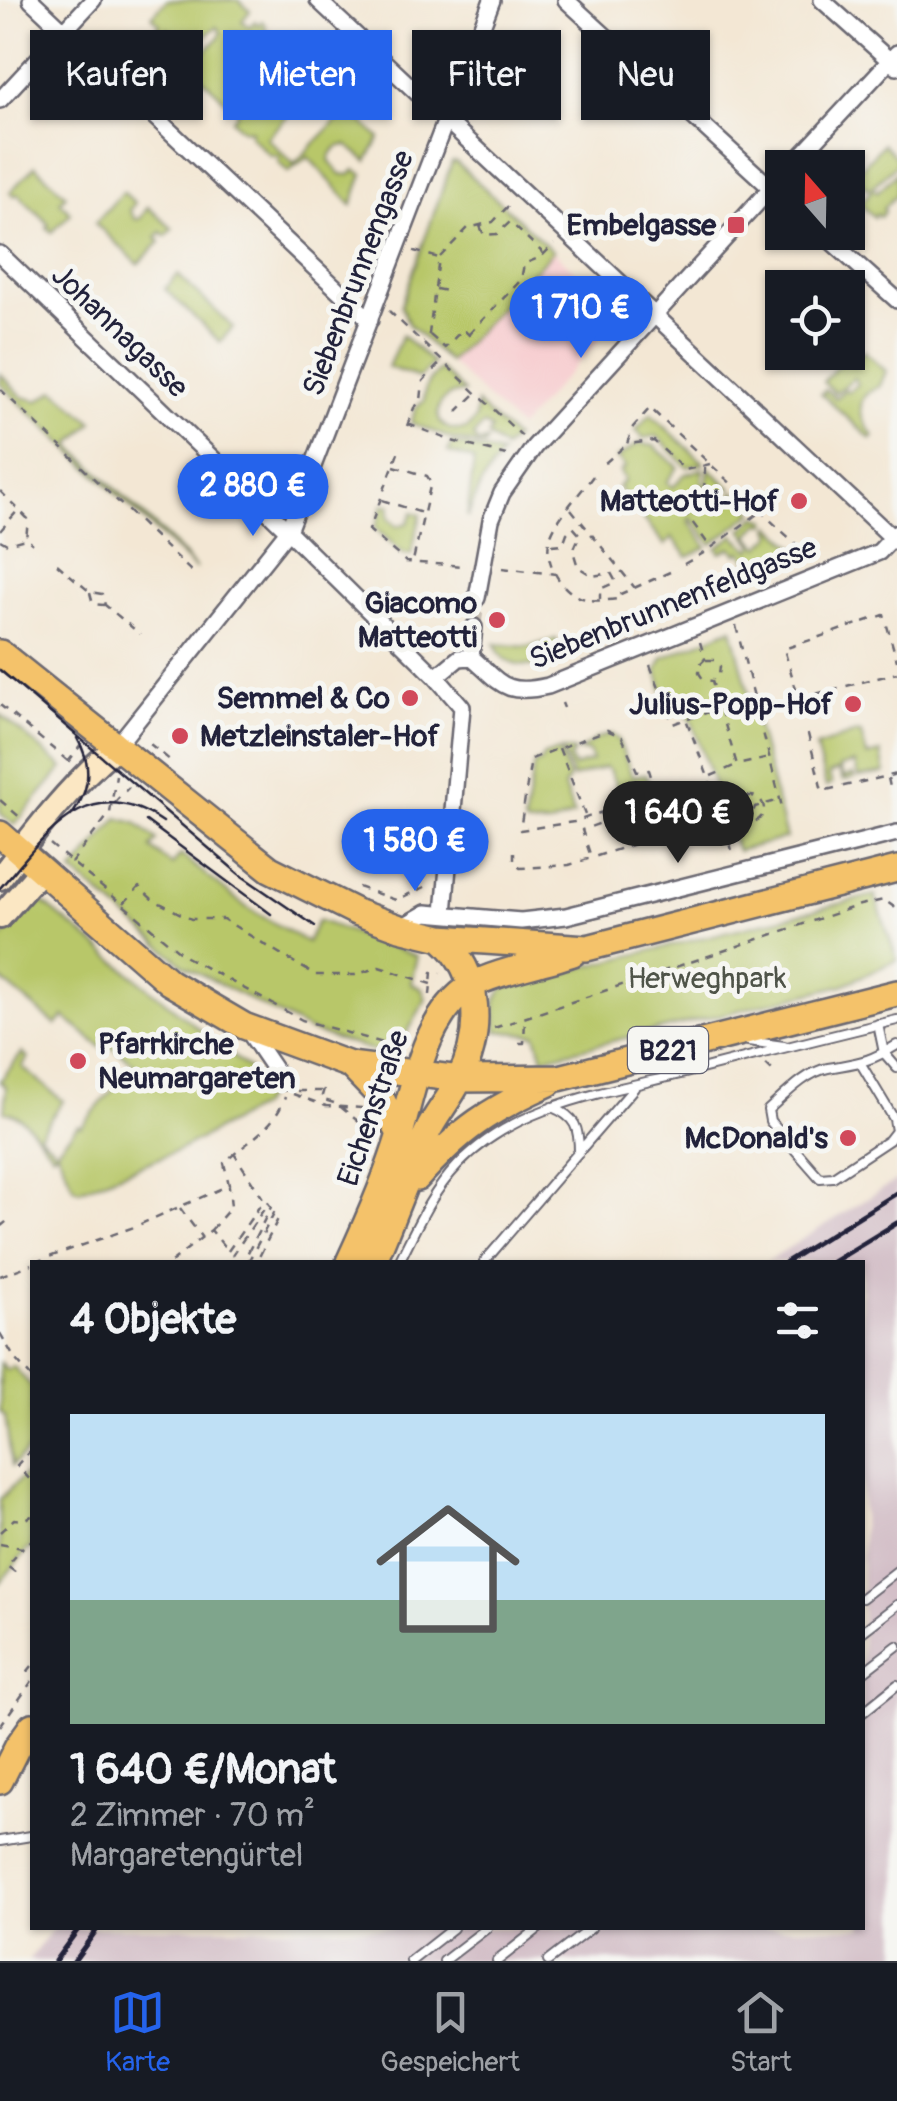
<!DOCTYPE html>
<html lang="de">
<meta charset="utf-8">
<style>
:root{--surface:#171b24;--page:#20242c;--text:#f1f3f6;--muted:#9ea1a6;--line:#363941;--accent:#2563eb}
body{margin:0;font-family:Pangolin,sans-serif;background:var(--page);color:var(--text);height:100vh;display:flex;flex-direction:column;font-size:38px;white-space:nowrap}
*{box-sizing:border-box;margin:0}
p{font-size:32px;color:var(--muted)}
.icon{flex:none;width:55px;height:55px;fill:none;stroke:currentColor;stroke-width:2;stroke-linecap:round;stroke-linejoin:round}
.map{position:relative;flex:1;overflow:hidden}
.sheet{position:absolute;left:30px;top:1260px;width:835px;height:670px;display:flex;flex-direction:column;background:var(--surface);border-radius:0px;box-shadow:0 2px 8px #0004}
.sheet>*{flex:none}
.top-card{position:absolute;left:30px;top:30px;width:838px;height:90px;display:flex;gap:20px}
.needle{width:65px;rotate:340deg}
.tools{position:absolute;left:765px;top:150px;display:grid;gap:20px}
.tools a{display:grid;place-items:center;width:100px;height:100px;border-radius:0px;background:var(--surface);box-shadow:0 2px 8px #0004;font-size:50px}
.price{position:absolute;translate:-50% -85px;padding:0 22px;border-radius:35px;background:var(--accent);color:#fff;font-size:32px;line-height:65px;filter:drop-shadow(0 2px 5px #0008)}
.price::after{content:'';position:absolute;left:50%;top:60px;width:30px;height:22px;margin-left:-15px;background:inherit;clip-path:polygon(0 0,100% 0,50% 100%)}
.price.on{background:#222;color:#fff}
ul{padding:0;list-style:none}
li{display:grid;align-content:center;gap:20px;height:530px;padding:0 40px}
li+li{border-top:2px solid var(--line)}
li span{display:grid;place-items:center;height:310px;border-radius:0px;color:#555}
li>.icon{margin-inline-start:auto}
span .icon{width:180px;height:180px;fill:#fffc;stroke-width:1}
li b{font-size:42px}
h2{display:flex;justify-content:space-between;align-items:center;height:120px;padding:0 40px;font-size:42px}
.tag{padding:0 35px;border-radius:0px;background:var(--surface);box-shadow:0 2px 8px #0004;font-size:35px;line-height:90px}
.tag.on{background:var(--accent);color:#fff}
.tab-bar{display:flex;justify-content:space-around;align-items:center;height:140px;border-top:2px solid var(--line);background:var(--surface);font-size:28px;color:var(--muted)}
.tab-bar a{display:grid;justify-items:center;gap:5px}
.tab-bar .on{color:var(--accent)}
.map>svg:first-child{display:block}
.built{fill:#f7cfd1}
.industrial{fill:#d2bdc6}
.green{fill:#b8c769;stroke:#6d7452;stroke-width:2.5}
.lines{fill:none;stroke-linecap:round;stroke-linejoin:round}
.street-tunnel{stroke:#c9c0b5;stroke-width:15;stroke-dasharray:15 8;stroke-linecap:butt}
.lane-casing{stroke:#6b6771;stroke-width:12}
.street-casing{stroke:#6b6771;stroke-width:20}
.secondary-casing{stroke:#6b6771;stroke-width:28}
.primary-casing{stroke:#6b6771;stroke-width:30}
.path{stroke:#6b6771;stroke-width:2.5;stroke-dasharray:8 8;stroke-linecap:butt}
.lane{stroke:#fff;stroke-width:8}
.street{stroke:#fff;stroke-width:15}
.secondary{stroke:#fbe7c3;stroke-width:22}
.primary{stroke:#f4c26a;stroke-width:25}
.tram{stroke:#22223b;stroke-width:2.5}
.rail{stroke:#22223b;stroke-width:5}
.poi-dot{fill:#d1495b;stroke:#f6f6f2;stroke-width:4}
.labels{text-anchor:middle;stroke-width:10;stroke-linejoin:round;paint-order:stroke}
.shield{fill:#f6f6f2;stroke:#626272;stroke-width:2.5}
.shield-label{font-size:28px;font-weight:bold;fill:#22223b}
.poi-label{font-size:30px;font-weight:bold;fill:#22223b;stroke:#f6f6f2;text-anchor:end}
.street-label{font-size:30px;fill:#22223b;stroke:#f6f6f2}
.park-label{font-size:30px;fill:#4f5449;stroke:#f6f6f2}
</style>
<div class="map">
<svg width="897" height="1961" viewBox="0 0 897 1961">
<rect width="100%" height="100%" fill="#f6f6f2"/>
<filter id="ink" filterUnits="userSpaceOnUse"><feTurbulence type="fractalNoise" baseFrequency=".01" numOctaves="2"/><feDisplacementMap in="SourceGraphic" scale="20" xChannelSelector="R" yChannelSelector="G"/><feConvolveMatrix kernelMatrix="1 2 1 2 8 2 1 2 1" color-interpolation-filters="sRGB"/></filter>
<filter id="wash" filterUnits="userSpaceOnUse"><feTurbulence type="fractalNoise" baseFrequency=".0048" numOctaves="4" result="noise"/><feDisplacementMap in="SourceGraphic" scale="40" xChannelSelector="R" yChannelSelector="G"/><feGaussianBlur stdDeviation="2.25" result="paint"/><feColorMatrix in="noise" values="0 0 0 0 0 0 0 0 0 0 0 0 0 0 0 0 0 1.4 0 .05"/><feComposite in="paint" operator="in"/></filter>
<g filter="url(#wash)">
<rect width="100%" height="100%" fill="#f3e7d4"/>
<path class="built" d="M553 251 622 314 519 428 449 362Z"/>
<path class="industrial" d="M897 1180V1961H28L53 1928H862V1262H766Z"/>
<path class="green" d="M167 0H239L250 11 242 21 249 27 255 21 259 25 262 21 266 25 265 30 279 37 276 41 291 48 281 59 288 67 292 63 305 75 288 93 299 104 267 138 294 164 343 114 350 111 380 138 367 161 347 145C336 146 332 150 329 160L340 174 350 175 355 170 363 174 352 205 308 157 288 172 278 162 279 156 270 155 250 136 251 130 242 129 232 120 238 112 189 66 218 39 221 32 217 27 204 36 184 62 163 43 167 38 185 54 189 48 177 32 174 34 168 29 159 39 152 33 160 25 152 16Z
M883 144 897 158V164L872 187 877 192 897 173V194L883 209 885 211 880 217 877 214 874 217 860 204 871 191 854 176Z
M452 162H456L553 251 449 362 409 325 401 306Z
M35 166 66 195 60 202 71 213 52 232 47 228 49 224 18 194 14 196 10 192Z
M123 192 135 203 130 210 135 219H140L148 207 173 229 166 236 161 232 156 237 160 242 138 264 95 223Z
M178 275 233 327 220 342 165 289Z
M402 335 433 363 419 378 388 367Z
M864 351 886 371 880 386C853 396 858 417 874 436L871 439 821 394 825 390 836 398 845 389 849 392 857 384 854 378 835 393 823 382 850 352 857 358Z
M440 369 464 392C426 394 432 438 467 429L475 420 477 404 514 438 504 449 488 436 491 429 483 425 473 436 478 443 487 441 484 446 452 439 411 423 416 407 424 401C424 386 428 381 440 369Z
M0 374 23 397 38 401 55 390 93 422 70 445 175 545 196 569 0 384Z
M651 414 703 462V464L687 467 657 436 643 438 636 430Z
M451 443 501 454 481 484 467 518 474 460 448 452Z
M639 443 654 446 678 467 667 482 673 487 685 474 703 469 702 493 695 505 686 494 682 495 697 511 705 495 709 468 731 488 719 494 721 502H731L734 491 754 512 712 544 691 518 689 521 707 547 688 557 672 537 665 545 618 487 625 480 620 472 625 467 617 458Z
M383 505H390L389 517 397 526 408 523 413 512 421 515 411 554H404L375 528Z
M757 516 767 520V524L760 523 749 535 760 547 773 535 770 528 772 526 804 555 801 559 744 578 741 576 753 567 741 551 737 554 731 547 721 553 717 548 734 535 751 550 755 545 742 530Z
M732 628 786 838 737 851 692 722 680 705 666 701 657 670 663 658Z
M556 639 563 659C538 667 505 674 495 644L529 647Z
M0 714 63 768 14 825 0 813Z
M856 733 861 734 867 756 881 753 885 773 858 777 855 763 840 767 843 777 853 775 854 778 843 781 839 770 829 774 832 784 826 787 816 747Z
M611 734 618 739 632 776 646 774 652 792 623 800 609 770 605 767 573 778 562 750 574 751 570 759 574 767 592 761 589 752 579 751 596 739Z
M559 751 569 778 564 787 574 815 550 825H527L524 823 534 764 541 762 543 756Z
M118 818 136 823 157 840 151 848 172 865 181 855 246 907 307 942 318 920 417 956 411 983 422 989 426 999 394 1057 312 1032 185 966 73 872Z
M875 895 897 960 843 985 543 1058 536 1035 497 1031 495 1001 504 987Z
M40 900 261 1079 268 1094 259 1107 177 1151 79 1190 74 1187 57 1151 52 1154C39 1139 25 1114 4 1111L6 1087 0 1081 22 1053 28 1058 22 1067 63 1101 39 1135 56 1150 78 1125 81 1127 134 1064 111 1046 106 1051 64 1017 56 1025 0 979V940Z
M0 1363 7 1370 13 1366 32 1387V1446L12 1466 5 1416 0 1411Z
M24 1475 32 1485V1548L27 1550 0 1583V1499Z"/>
</g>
<g filter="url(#ink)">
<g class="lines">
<path class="street-tunnel" d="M474 627 477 598"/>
<g class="lane-casing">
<path id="lane" d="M878 1024 884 1053 897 1068
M748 1041 784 1046
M861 1064 894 1119 896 1131 889 1140 833 1177 820 1178 770 1121 768 1110C785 1095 806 1072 828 1068 861 1062 867 1063 897 1045
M552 1107C576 1117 579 1128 579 1152
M399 1262C416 1228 431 1193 458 1165 519 1101 616 1091 697 1070 763 1053 830 1036 897 1020
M484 1262 634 1088
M862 1598 897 1571
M862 1632 897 1605
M862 1673 897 1646
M862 1713 897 1685
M0 1841 31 1836
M411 1961 453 1928
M444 1961 487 1928
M497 1961 539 1928
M548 1961 591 1928"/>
</g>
<g class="street-casing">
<path id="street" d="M31 0 370 320
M318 0 897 542
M566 0 782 198
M822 0 897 67
M0 100 93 0
M790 168 897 53
M821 232 897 300
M0 254 288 531 436 677 462 707 444 913
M477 598 491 520 502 493 534 447 782 176
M471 657C502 684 505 696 548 686L879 552 897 533
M471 657 474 627
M436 677 459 658 471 657
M116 747 288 531 492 0
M400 928 426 913 521 921 566 916 897 833
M247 1029 283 1082"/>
</g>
<g class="secondary-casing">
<path id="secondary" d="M0 878C36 830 70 785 116 747
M0 917 41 870"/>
</g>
<g class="primary-casing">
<path id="primary" d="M0 653 270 869 356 912 400 928 441 938 587 948 897 869
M0 834 169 982 244 1026 350 1065 460 1079 559 1078 897 993
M350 1065 380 1096 400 1134
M417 1178C460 1129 491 1109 549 1083
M349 1262C368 1221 387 1178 400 1134 414 1086 425 1015 471 986 494 972 545 963 573 953
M373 1262C392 1220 407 1175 427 1133 436 1114 450 1099 459 1080 483 1033 482 973 441 938
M0 1781 17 1747 32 1726"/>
</g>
<path class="path" d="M480 226 484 235 497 234 510 222 543 253
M414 251 439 258 429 334 423 342
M440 257 468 228 493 222 511 203
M436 289 446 291
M389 311 522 436
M469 334 521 280 524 264 541 257 554 244
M430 335 445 348 463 329 472 338
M0 389 192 572
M457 412 474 395
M408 424 452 441 506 455
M407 426 414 408 421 401 423 381 442 361
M398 453 369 530 406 562 464 566
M605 463 626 445
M710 464 685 470 654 441 627 444 633 427 650 408 813 560
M394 466 427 476 431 482 413 561
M705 467 704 495 687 515 711 548 760 512
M593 476C580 494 560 513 551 535 542 556 557 586 577 596 590 602 603 601 617 599L616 596 670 572
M0 491 28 519 26 539 33 544
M382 500 422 513
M571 509 635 588
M0 531 19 509
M0 540 7 544 25 539
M552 545 563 544 567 533 573 527 580 535 573 551 578 567 593 576 611 573 616 582 600 589V599
M57 564 90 592 102 594 105 605 140 634
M684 564 709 550
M502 568 556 574
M90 593 93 604 104 605
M736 626 783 811
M700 642 705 659 699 665V673L703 679 712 681 737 765 769 758
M706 660H714L720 666 719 675 713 679
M650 665 673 724 686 719 719 806 734 857
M800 698 897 673
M562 703 564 708
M0 705 68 761
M801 706 784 649 884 615 897 661
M688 719 751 698
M607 730 622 737 637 771 649 770 656 793 574 822 520 830 531 759Z
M808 734 822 791 897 774
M150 744 171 761
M559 748 585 815
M68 762 81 745
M711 776 736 765
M888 778 891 792
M738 809a13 13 0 1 1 26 0a13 13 0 1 1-26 0Z
M0 800 22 819
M114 803 129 787
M724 815 747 809 753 812 755 807 779 800
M628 831 632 843
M584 836 582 830 623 815 625 822
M50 844 186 957 302 1020 401 1048
M587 845 591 857
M514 852V861L520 868 569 865 672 832 679 827 678 815
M71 863 110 813 116 775
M358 887 396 900 429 885
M124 903 139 887 152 899 191 919H223L315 975H355L379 967 438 986
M430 995 432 972 441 973
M494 1028 860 905 884 900 897 909
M519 1043H524L525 1019
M766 1064 776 1074
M324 1089 321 1099 337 1104 376 1136
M297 1091H328
M293 1094 326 1106 362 1108
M180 1208 202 1238
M0 1227 12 1217
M211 1230 231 1207 229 1186
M228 1251 264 1200 235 1155
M232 1256 268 1203 271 1207 243 1262
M35 1262 134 1227 229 1185 224 1163C246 1142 275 1128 285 1097
M171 1262 211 1230 227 1250
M248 1262 274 1213 278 1219 259 1257
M0 1276 32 1264
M0 1333 15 1359 32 1378
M32 1449 17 1465 32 1482
M0 1532 14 1519 23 1520 32 1516
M0 1544 22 1548 32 1540
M15 1572 7 1566 22 1549
M32 1666 28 1671 32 1675
M0 1726 32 1681"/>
<use href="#lane" class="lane"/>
<use href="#street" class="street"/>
<use href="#secondary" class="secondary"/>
<use href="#primary" class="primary"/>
<path class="tram" d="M0 670 239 874 315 926
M71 816C90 791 93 765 77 738
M146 821 271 914
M0 888C46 836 87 770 163 822"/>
<path class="rail" d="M786 1262 897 1193
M833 1262 897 1223
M55 1961 79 1928
M74 1961 98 1928"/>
</g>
</g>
<g class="poi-dot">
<rect x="726" y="215" width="20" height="20" rx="5"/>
<circle cx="799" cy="501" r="10"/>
<circle cx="497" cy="620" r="10"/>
<circle cx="410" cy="698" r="10"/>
<circle cx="853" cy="704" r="10"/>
<circle cx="180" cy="736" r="10"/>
<circle cx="78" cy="1061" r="10"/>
<circle cx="848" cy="1138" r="10"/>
</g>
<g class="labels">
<rect class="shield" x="628" y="1027" width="80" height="46" rx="8"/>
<g class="shield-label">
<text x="668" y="1060">B221</text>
</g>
<g class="poi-label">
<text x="716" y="235">Embelgasse</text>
<text x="779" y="511">Matteotti-Hof</text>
<text x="477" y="613">Giacomo<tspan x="477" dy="34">Matteotti</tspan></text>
<text x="390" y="708">Semmel &amp; Co</text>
<text x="833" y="714">Julius-Popp-Hof</text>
<text x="200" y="746" text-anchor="start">Metzleinstaler-Hof</text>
<text x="98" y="1054" text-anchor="start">Pfarrkirche<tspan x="98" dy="34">Neumargareten</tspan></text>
<text x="828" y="1148">McDonald's</text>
</g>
<g class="street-label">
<text transform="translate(358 273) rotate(-69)" y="10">Siebenbrunnengasse</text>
<text transform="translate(120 331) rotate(44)" y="10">Johannagasse</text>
<text transform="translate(673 603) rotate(-22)" y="10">Siebenbrunnenfeldgasse</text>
<text transform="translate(373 1108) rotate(-71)" y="10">Eichenstraße</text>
</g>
<g class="park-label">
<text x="707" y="988">Herweghpark</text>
</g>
</g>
</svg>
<div class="tools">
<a><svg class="needle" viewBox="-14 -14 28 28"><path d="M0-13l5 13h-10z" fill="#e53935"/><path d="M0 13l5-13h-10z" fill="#9ea1a6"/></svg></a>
<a><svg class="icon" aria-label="locate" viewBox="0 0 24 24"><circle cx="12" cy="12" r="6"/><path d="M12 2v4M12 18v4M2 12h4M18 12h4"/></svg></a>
</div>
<b class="price" style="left:581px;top:361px">1 710 €</b>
<b class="price" style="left:253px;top:539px">2 880 €</b>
<b class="price on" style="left:678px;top:866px">1 640 €</b>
<b class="price" style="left:415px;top:894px">1 580 €</b>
<div class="top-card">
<a class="tag">Kaufen</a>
<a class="tag on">Mieten</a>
<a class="tag">Filter</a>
<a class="tag">Neu</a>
</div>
<section class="sheet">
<h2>4 Objekte<svg class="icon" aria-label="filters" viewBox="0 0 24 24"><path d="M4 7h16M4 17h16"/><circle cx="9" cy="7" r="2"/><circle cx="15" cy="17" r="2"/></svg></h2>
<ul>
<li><span style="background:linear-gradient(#bfe0f5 60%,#7fa58c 0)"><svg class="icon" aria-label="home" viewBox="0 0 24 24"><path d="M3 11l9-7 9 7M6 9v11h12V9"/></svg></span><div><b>1 640 €/Monat</b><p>2 Zimmer · 70 m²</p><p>Margaretengürtel</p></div></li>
</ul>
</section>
</div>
<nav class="tab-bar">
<a class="on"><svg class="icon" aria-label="map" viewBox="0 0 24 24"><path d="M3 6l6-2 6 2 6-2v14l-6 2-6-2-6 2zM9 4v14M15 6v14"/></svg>Karte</a>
<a><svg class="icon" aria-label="saved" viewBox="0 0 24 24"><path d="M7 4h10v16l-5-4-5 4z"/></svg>Gespeichert</a>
<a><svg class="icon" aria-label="home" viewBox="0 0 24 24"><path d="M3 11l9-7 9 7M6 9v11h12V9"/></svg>Start</a>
</nav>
